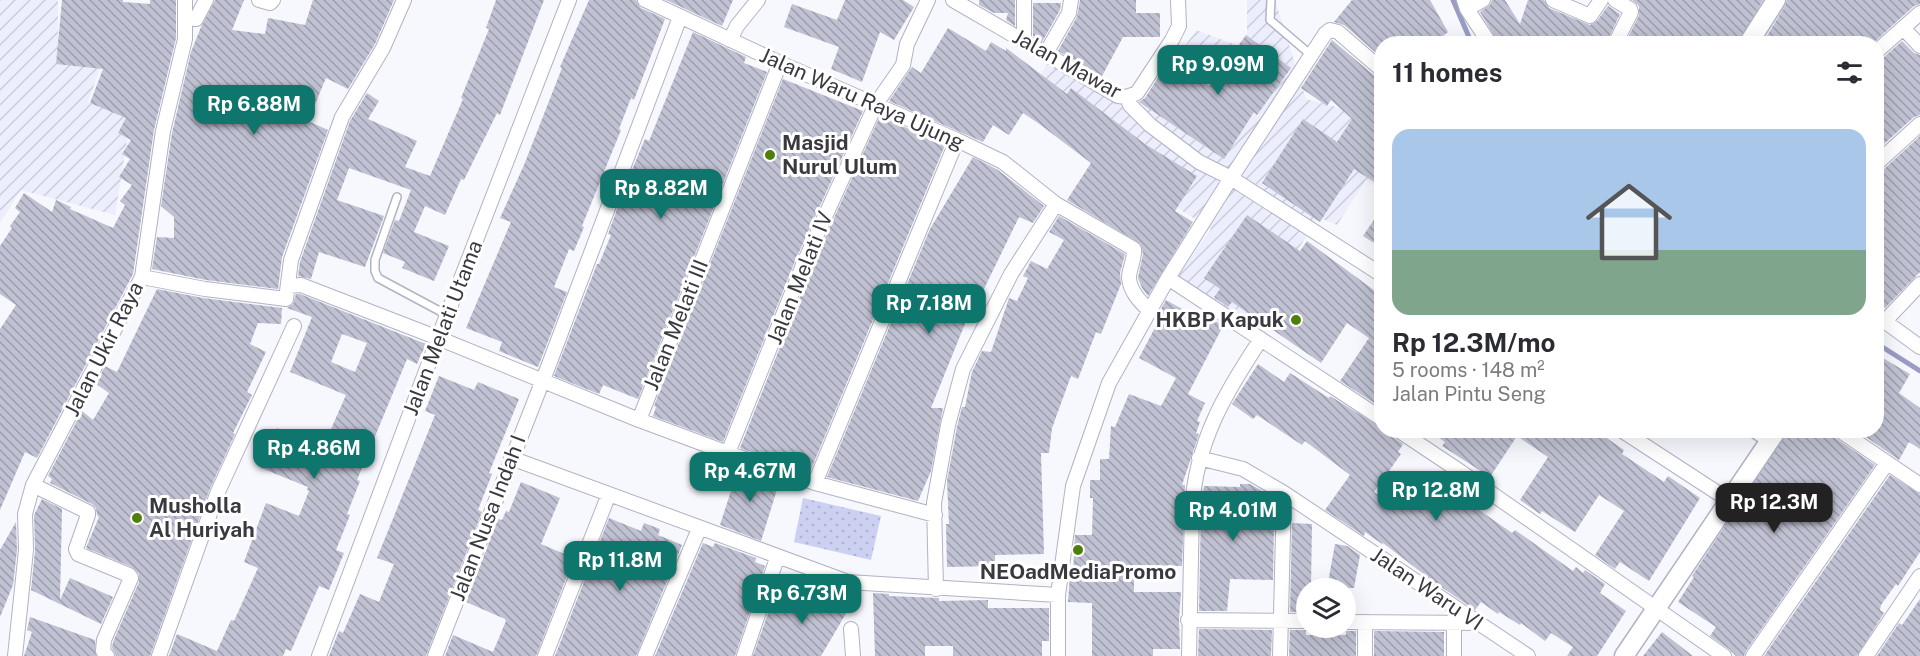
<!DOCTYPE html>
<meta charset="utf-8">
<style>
:root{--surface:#fff;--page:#f7f7f7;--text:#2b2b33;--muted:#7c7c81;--accent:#0f766e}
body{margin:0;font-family:"Public Sans",sans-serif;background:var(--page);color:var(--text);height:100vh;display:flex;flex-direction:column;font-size:22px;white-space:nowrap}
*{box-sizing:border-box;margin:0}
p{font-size:20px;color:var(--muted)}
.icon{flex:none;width:33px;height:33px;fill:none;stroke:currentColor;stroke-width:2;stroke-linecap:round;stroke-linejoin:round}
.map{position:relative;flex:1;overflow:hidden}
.drawer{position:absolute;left:1374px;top:36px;width:510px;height:402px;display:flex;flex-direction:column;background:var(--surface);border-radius:24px;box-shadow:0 6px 24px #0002}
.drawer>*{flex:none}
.buttons{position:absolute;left:1296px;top:578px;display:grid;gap:12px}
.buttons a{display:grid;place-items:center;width:60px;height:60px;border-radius:50%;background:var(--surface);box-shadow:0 6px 24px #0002;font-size:30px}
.price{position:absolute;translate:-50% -51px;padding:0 14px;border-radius:12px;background:var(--accent);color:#fff;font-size:20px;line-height:39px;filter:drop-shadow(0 2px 3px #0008)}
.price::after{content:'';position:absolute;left:50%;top:36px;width:18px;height:14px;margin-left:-9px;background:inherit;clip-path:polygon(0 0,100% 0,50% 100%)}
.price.on{background:#222;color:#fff}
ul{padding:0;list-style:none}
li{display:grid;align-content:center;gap:12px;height:318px;padding:0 18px}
li span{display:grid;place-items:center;height:186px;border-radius:18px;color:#555}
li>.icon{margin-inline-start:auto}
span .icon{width:108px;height:108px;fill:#fffc;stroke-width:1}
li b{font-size:26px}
h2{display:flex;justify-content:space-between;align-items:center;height:72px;padding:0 18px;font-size:26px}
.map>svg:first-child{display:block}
.industrial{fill:url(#industrial-furrows)}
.grass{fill:url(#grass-dots)}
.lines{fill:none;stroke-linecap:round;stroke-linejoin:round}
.stream{stroke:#9a9cc4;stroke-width:5}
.building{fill:url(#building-back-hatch);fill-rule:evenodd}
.service-casing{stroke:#b1b3c3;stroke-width:10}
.minor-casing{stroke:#b1b3c3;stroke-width:16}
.tertiary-casing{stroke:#b1b3c3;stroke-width:21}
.service{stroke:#fff;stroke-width:7}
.minor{stroke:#fff;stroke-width:14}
.tertiary{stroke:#fff;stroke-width:18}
.poi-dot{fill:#4f7f0b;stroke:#fff;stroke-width:2}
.labels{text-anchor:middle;stroke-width:6;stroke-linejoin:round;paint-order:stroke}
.street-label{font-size:21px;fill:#393940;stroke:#fff}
.poi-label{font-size:21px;font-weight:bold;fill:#393940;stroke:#fff;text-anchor:start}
</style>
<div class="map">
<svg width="1920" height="656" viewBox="0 0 1920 656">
<defs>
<pattern id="industrial-furrows" width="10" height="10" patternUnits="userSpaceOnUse" patternTransform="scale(1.5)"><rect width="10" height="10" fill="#eceefd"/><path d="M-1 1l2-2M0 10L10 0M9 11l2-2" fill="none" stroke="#cbcdda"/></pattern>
<pattern id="grass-dots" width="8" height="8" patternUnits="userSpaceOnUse" patternTransform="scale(1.5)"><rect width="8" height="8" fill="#ccd0f1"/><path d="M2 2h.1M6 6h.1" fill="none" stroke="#b0b3d0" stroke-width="1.8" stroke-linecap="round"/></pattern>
<pattern id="building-back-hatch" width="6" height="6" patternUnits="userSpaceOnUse" patternTransform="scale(1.5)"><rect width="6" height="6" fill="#c0c1d2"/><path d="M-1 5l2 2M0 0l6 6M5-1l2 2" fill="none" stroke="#9d9eac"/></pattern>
</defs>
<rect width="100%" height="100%" fill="#f7f7fe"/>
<path class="industrial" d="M0 0H58V50L102 63 88 102 131 116 115 215 21 190 0 223Z
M1247 0H1275L1306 99 1381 119V190L1366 180 1337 225 1318 217 1252 325 1177 278 1211 229 1021 109 1048 62 1141 111 1196 30 1247 49Z"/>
<path class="grass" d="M803 498 881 516 871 560 794 542Z"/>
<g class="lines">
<path class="stream" d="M1453 0 1472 44
M1876 343 1920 371"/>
</g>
<path class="building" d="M62 0H123V2L150 4V0H176V38L154 130 133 274 37 458 25 452 0 510V329L16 305 0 294V246L12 228 10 226 20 212 15 208 24 193 52 212 56 200 71 207 70 209 113 228 125 205 120 201 132 185 119 177 130 159 122 154 131 140 118 133 126 118 90 103 103 69 56 64Z
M215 0H244L232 30 265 34 268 18 305 25 313 0H394L375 44 348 89 326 78 308 121 328 130 282 257 278 289 206 280 152 269 157 237 174 238V217L161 206 172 133 191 52 201 27Z
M496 0H544L500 115 497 113 464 180 461 179 445 215 425 206 414 232 449 246 434 281 402 268 405 262 383 253 395 220 399 221 411 190 349 168 337 200 384 216 365 267 319 252 311 279 298 276 300 262 350 121 367 93 379 101 368 119 417 141 405 167 430 176 463 99 461 98 489 29 486 28Z
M589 0H636L641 8 665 19 634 100 631 98 619 129 621 130 582 226 584 227 574 251 569 249 554 287 567 292 538 367 499 351 502 342 466 328 511 222 500 218 524 165 562 68 560 67Z
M666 0H733L722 26Z
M845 0H903L914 7 894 40 880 32 862 82 831 69 839 47 784 27 792 4 837 20Z
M979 0H1015V26L1006 20 1008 13H994L979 5Z
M1080 0H1136V13H1160V37H1123L1102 76 1058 51 1077 17Z
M1352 0H1430L1448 32 1443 36 1450 44H1382V58L1344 25 1334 22Z
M1492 0H1505L1520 24 1528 0H1544L1549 8 1590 25 1597 21 1608 6 1620 14 1606 44H1499L1480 12 1490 5Z
M1632 0H1763L1737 44H1625L1639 15V6Z
M1787 0H1920V4L1914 6 1872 44H1762L1785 6Z
M1033 3H1061L1060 10 1042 42 1033 36Z
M948 28 986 51 991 42 1006 51V48L1067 94 1071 88 1145 144 1197 176 1175 211 1193 222 1148 296 1142 288 1138 278 1143 254 1141 244 1067 200 1091 163 1038 123 1023 113 1009 135 993 125 983 142 889 101 912 67 921 73Z
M693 32 746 57 744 63 767 72 638 399 603 385 599 394 554 376 597 264H599L611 235 608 234 629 177 645 139 649 141Z
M1246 35 1291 68 1257 115 1254 112 1224 159 1139 102 1145 98 1169 60 1209 86Z
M1332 40 1376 77 1382 79V187L1354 169 1320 222 1262 183 1303 119 1337 142 1352 119 1331 100 1327 106 1301 88Z
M1902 41 1914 53 1920 55V115L1914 117 1876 151V61L1882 59Z
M783 79 863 111 795 261 723 442 653 416 656 407 654 406Z
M880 116 945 145 810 472 740 448 811 269Z
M1920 136V272L1885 308 1876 301V173L1882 171Z
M973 157 998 170 1044 206 1033 223 1019 217 983 291 979 289 931 408H943L931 471 918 501 827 477 930 229Z
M1382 208V248L1363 236Z
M1247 215 1300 251 1307 241 1382 296V408L1340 381 1369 338 1347 323 1321 363 1232 302 1228 307 1214 297 1220 289 1204 278Z
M1059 216 1125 254 1120 273 1121 284 1101 334 1096 332 1078 379 1071 376 1052 428 1049 453H1041L1044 554 995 555V566L947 567 946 524H949L947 481 957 427 962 407H965L972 372 982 351 991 352 1009 298 1017 301 1028 278 1023 276 1031 261 1047 269 1064 240 1049 232Z
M157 289 203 298 282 308 281 324 258 323 250 344 266 352 247 392 252 395 233 433 235 434 209 491 150 656H116L112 648 113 642 139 582V574L132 567 86 548 99 517 97 515 96 508 92 504 50 483 52 479 48 476 82 411 93 420 109 393 96 384 105 366 117 372Z
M296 294H300L426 344 417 364 407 359 357 480 360 481 347 514 350 515 336 550 344 553 329 590 319 586 291 651 286 649 283 656H169L177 634 217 651 231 620 234 621 258 568 244 562 266 503 299 516 309 491 307 490 308 487 261 468 277 428 323 447 346 395 290 372 312 317 287 308 293 304ZM342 334 367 343 355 372 331 362Z
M1166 300 1200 319 1204 313 1223 326 1188 394 1205 403 1197 421 1200 422 1196 433 1199 434 1182 485H1185L1182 566 1134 565V592H1181L1179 619 1180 649H1153V656H1092V603L1068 602 1070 574H1073L1075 535H1092L1093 498H1090V480H1100V459H1109L1111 426 1115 427 1129 394 1161 406 1176 378 1139 358 1158 322 1156 318Z
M1876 354 1910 374 1899 393 1920 408V449L1909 442 1899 460 1856 430H1876Z
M1258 364 1284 382 1290 373 1329 398 1330 396 1382 428V430H1389L1393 437 1403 444 1398 452 1401 454 1374 492 1396 507 1422 471 1470 508 1472 505 1512 533 1515 530 1573 571 1576 567 1583 573 1585 570 1605 584 1600 593 1626 611 1597 656H1567L1573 647 1551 633 1545 641 1521 623 1520 625 1499 612 1498 614 1481 602 1475 610 1434 582 1383 543 1382 544 1365 532 1364 536 1325 510 1350 475 1305 441 1302 445 1257 415 1253 419 1232 404Z
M439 376 474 390 478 382 519 399 489 473 492 474 478 510 482 512 426 656H329L339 631 343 633 360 594 379 602 394 564 377 558 435 415 425 411Z
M1428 430H1595L1624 450 1622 454 1664 482 1668 476 1700 498 1649 581 1620 562 1615 569 1595 555 1624 511 1599 495 1575 532 1542 511 1540 514 1520 500 1548 457 1517 436 1490 477 1442 446 1445 442Z
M1788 430H1830L1834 437 1875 465 1746 651 1744 656H1736L1729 649 1710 636 1716 627 1678 602 1694 577 1692 576Z
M739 466 780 480 761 541 720 525Z
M1890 475 1920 494V552L1898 586 1896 584 1881 605 1880 610 1884 613 1857 656H1764Z
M521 482 560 498 541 544 574 558 536 656H445L453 635 493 652 506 621 505 619 466 602 498 519 502 520 506 511 509 512Z
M1240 484H1250L1264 492V508H1271V522L1274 523 1273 580 1230 579 1227 611H1199L1201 509 1204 486 1240 487Z
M42 499 62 509 60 600 70 578 113 597 101 624 31 590 35 551 34 515Z
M609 518 641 531 644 523 660 529 658 535 682 545 636 656H555Z
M16 522 17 550 13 585 0 617V550Z
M1292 523 1312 524 1311 588H1306V612H1290Z
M703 543 713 547 715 543 756 558 755 562 765 566 735 656H655Z
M1335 544 1347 546 1360 555 1354 588H1327Z
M814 581 851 605 821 656H753L772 602 796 604Z
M873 593 889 594V596L939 598V601L988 600V608H1049V641H1042V656H953V646H925V656H875Z
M1920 599V656H1877L1899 623 1902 625Z
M30 617 95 640 96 656H24L32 632 27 630Z
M1199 629 1272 630 1271 656H1198Z
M1290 630H1306V635H1346V631H1356V656H1289Z
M1374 631 1444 632V656H1374Z
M1662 632 1693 656H1643Z"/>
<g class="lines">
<g class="service-casing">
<path id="service" d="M1271 0 1270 20 1311 55
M397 197 375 260V271L378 278 447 315
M1748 430 1766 442"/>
</g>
<g class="minor-casing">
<path id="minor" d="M259 0 270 3 273 0
M645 0 780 63 957 140 1003 162 1056 204 1134 249C1135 259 1129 269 1129 278 1130 292 1141 303 1150 311
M953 0 1118 96 1127 97
M1464 0 1467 9 1490 44
M1553 0 1590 16 1601 0
M1467 9 1483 0
M185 18 196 19 206 0
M1904 29 1920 46
M730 40 737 26 758 0
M1024 40V0
M1615 44 1631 12 1630 9 1615 0
M1876 52 1920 13
M1046 53 1069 13 1071 0
M1127 97 1130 105 1150 125 1199 162 1231 178 1382 275
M1127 97 1137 93 1172 40 1179 26 1178 0
M1876 164 1920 124
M142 277 205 289 286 299 291 260 342 117 383 48 404 0
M1168 278 1382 419
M289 286 301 285 428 334 639 420 728 453 815 483 935 515
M1876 315 1920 347
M1885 321 1920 284
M639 420 780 63
M1398 430 1461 472 1724 656
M1621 430 1730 501
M1839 430 1920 485
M728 453 803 265 876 104 903 65 907 44 928 0
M511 458 848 582 1058 595
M1199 458 1243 469 1284 493 1528 656
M815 483 957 140
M33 485 88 512V515L76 549 78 554 129 575 131 578 104 640 103 651 107 656
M936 589 934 503 948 425 963 369 1011 274 1056 204
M1188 620 1306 621
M1346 622 1478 623
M1454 623V656
M851 629 853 656
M15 656 26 550 25 514 33 485 142 277 163 131 185 39V0
M159 656 217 494 294 326
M319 656 447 315 569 0
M435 656 548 367 680 17
M545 656 609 494
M645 656 699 529
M744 656 777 558
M1058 656V595L1073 486 1109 383 1168 278 1231 178 1325 34 1330 30 1338 32 1382 70
M1189 656 1192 508C1196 442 1225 393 1261 339
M1280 656 1284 493
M1365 656V622
M1753 656 1887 463
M1866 656 1920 576"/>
</g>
<g class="tertiary-casing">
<path id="tertiary" d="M1748 44 1776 0
M1624 656 1777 430"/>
</g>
<use href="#service" class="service"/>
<use href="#minor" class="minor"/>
<use href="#tertiary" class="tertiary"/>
</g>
<g class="poi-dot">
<circle cx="770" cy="155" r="6"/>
<circle cx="1296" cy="320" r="6"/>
<circle cx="137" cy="518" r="6"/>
<circle cx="1078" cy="550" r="6"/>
</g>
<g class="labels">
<g class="street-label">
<text transform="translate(1067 64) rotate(29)" y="7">Jalan Mawar</text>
<text transform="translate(862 99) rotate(24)" y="7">Jalan Waru Raya Ujung</text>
<text transform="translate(800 278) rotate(-68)" y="7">Jalan Melati IV</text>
<text transform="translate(676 325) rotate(-68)" y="7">Jalan Melati III</text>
<text transform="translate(443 328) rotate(-69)" y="7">Jalan Melati Utama</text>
<text transform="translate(104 349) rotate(-63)" y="7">Jalan Ukir Raya</text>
<text transform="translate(488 518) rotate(-69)" y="7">Jalan Nusa Indah I</text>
<text transform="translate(1427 589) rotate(34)" y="7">Jalan Waru VI</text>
</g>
<g class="poi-label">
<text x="782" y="150">Masjid<tspan x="782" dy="24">Nurul Ulum</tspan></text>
<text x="1284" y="327" text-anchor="end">HKBP Kapuk</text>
<text x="149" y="513">Musholla<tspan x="149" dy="24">Al Huriyah</tspan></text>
<text x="1078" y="579" text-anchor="middle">NEOadMediaPromo</text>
</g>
</g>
</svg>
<div class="buttons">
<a><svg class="icon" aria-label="layers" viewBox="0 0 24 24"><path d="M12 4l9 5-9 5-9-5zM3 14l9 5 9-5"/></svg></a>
</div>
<b class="price" style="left:1218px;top:96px">Rp 9.09M</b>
<b class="price" style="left:254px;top:136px">Rp 6.88M</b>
<b class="price" style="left:661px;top:220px">Rp 8.82M</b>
<b class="price" style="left:929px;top:335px">Rp 7.18M</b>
<b class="price" style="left:314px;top:480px">Rp 4.86M</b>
<b class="price" style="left:750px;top:503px">Rp 4.67M</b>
<b class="price" style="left:1436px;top:522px">Rp 12.8M</b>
<b class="price on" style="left:1774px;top:534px">Rp 12.3M</b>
<b class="price" style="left:1233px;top:542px">Rp 4.01M</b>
<b class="price" style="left:620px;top:592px">Rp 11.8M</b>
<b class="price" style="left:802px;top:625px">Rp 6.73M</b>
<section class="drawer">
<h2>11 homes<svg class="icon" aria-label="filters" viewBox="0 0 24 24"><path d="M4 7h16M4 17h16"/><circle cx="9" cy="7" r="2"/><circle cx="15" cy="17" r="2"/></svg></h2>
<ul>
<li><span style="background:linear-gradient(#a9c7e8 65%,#7fa58c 0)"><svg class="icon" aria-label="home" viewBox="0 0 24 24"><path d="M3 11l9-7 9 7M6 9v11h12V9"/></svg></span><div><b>Rp 12.3M/mo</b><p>5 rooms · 148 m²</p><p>Jalan Pintu Seng</p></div></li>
</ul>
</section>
</div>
